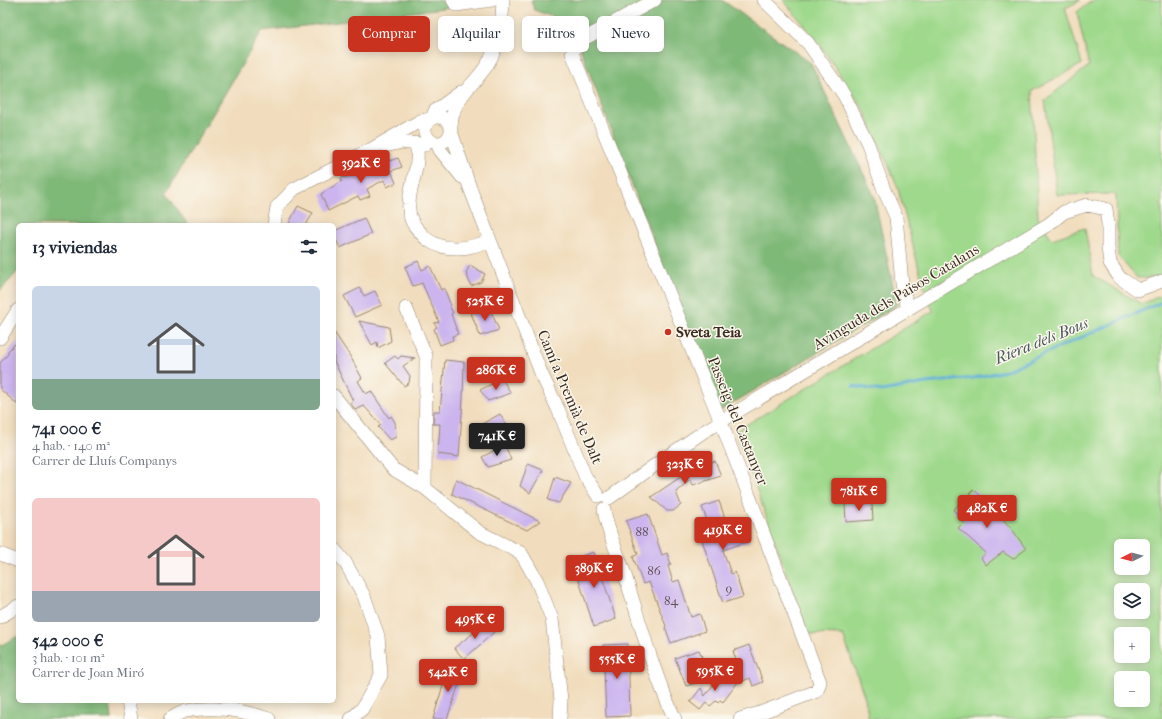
<!DOCTYPE html>
<html lang="es">
<meta charset="utf-8">
<style>
:root{--surface:#fff;--page:#f6f6f7;--text:#1f2937;--muted:#747a83;--accent:#c8321e}
body{margin:0;font-family:"IM FELL French Canon",serif;background:var(--page);color:var(--text);height:100vh;display:flex;flex-direction:column;font-size:15px;white-space:nowrap}
*{box-sizing:border-box;margin:0}
p{font-size:13px;color:var(--muted)}
.icon{flex:none;width:22px;height:22px;fill:none;stroke:currentColor;stroke-width:2;stroke-linecap:round;stroke-linejoin:round}
.map{position:relative;flex:1;overflow:hidden}
.sheet{position:absolute;left:16px;top:223px;width:320px;height:480px;display:flex;flex-direction:column;background:var(--surface);border-radius:6px;box-shadow:0 2px 10px #0003}
.sheet>*{flex:none}
.top-card{position:absolute;left:348px;top:16px;width:380px;height:36px;display:flex;gap:8px}
.needle{width:26px;rotate:264deg}
.fabs{position:absolute;left:1114px;top:539px;display:grid;gap:8px}
.fabs a{display:grid;place-items:center;width:36px;height:36px;border-radius:6px;background:var(--surface);box-shadow:0 2px 10px #0003;font-size:20px}
.price{position:absolute;translate:-50% -34px;padding:0 9px;border-radius:4px;background:var(--accent);color:#fff;font-size:13px;line-height:26px;filter:drop-shadow(0 1px 2px #0008)}
.price::after{content:'';position:absolute;left:50%;top:24px;width:12px;height:9px;margin-left:-6px;background:inherit;clip-path:polygon(0 0,100% 0,50% 100%)}
.price.current{background:#222;color:#fff}
ul{padding:0;list-style:none}
li{display:grid;align-content:center;gap:8px;height:212px;padding:0 16px}
li span{display:grid;place-items:center;height:124px;border-radius:6px;color:#555}
li>.icon{margin-inline-start:auto}
span .icon{width:72px;height:72px;fill:#fffc;stroke-width:1}
li b{font-size:17px}
h2{display:flex;justify-content:space-between;align-items:center;height:48px;padding:0 16px;font-size:17px}
.chip{padding:0 14px;border-radius:6px;background:var(--surface);box-shadow:0 2px 10px #0003;font-size:14px;line-height:36px}
.chip.current{background:var(--accent);color:#fff}
.map>svg:first-child{display:block}
.green{fill:#9fd98c;stroke:#6d8255;fill-rule:evenodd}
.forest{fill:#7fb978;stroke:#5d724b}
.lines{fill:none;stroke-linecap:round;stroke-linejoin:round}
.stream{stroke:#5daed8;stroke-width:3}
.building{fill:#ccb5ef}
.street-casing{stroke:#96846e;stroke-width:14}
.street{stroke:#fff;stroke-width:13}
.poi-dot{fill:#c8321e;stroke:#fbf7ec;stroke-width:1.5}
.labels{text-anchor:middle;stroke-width:3;stroke-linejoin:round;paint-order:stroke}
.number-label{font-size:13px;fill:#5f4d52}
.street-label{font-size:15px;fill:#3b2a1e;stroke:#fbf7ec}
.poi-label{font-size:15px;font-weight:bold;fill:#3b2a1e;stroke:#fbf7ec;text-anchor:start}
.water-label{font-size:16px;font-style:italic;fill:#47585f;stroke:#fbf7ec}
</style>
<div class="map">
<svg width="1162" height="719" viewBox="0 0 1162 719">
<rect width="100%" height="100%" fill="#fbf7ec"/>
<filter id="ink" filterUnits="userSpaceOnUse"><feTurbulence type="fractalNoise" baseFrequency=".025" numOctaves="2"/><feDisplacementMap in="SourceGraphic" scale="8" xChannelSelector="R" yChannelSelector="G"/><feConvolveMatrix kernelMatrix="1 2 1 2 8 2 1 2 1" color-interpolation-filters="sRGB"/></filter>
<filter id="wash" filterUnits="userSpaceOnUse"><feTurbulence type="fractalNoise" baseFrequency=".012" numOctaves="4" result="noise"/><feDisplacementMap in="SourceGraphic" scale="16" xChannelSelector="R" yChannelSelector="G"/><feGaussianBlur stdDeviation="0.9" result="paint"/><feColorMatrix in="noise" values="0 0 0 0 0 0 0 0 0 0 0 0 0 0 0 0 0 1.4 0 .05"/><feComposite in="paint" operator="in"/></filter>
<g filter="url(#wash)">
<rect width="100%" height="100%" fill="#f1ddbd"/>
<path class="green" d="M783 0H1081L1065 8 1082 64 1032 91 1038 218 1052 239 1085 228 1093 276 1142 304 1162 295V719H869L865 698 843 635 808 634 736 431 933 311 923 284 897 185 864 110 816 39ZM1121 546H1143V568H1121ZM1121 590H1143V612H1121ZM1121 634H1143V656H1121ZM1121 678H1143V700H1121Z
M1093 0H1162V274L1155 278H1137L1118 256 1116 194 1057 195 1045 100 1089 66 1077 12Z"/>
<path class="forest" d="M0 0H440L450 7 355 20 262 31 166 193 188 225H18V271L0 291Z
M531 0H722L811 63 874 196 897 305 718 412 571 24 534 10Z
M18 636V701H110L112 719H0V646Z"/>
<g class="lines">
<path class="stream" d="M853 386 882 391 926 383 973 378 1005 371 1162 302"/>
</g>
<g id="blocks">
<path class="building" d="M398 158 402 167 391 171 396 183 387 187 384 180 367 189 370 196 360 200 358 196 328 211 321 194 342 181 341 178 373 172 369 164 378 161 379 163 388 159 389 161Z
M298 206 313 213 306 225H288Z
M364 218 371 234 340 248 334 235V231Z
M418 261 422 270 430 266 441 290 444 288 451 306 450 307 453 313 451 314 458 334 452 336 453 340 440 345 434 329 437 327 434 323 439 322 422 283 413 286 405 267Z
M470 265 485 274 481 282 471 286 466 273Z
M360 288 364 296 375 291 382 305 355 317 344 296Z
M490 309 499 330 480 336 471 313Z
M359 321 389 327 391 341 378 348 377 342 372 345Z
M334 332 350 356 362 378 358 381 366 394 371 391 389 418 391 416 395 422 396 437 390 440 378 427 381 425 364 406 356 410 350 403 353 401 334 361Z
M18 341V405L0 389V363L9 353 7 352Z
M395 356 398 359 401 356 415 358 403 366 410 376 409 383 404 386 385 363Z
M445 360 464 362 463 399 459 457 438 454 440 424H433L434 411H440Z
M502 379 511 393 488 401 480 390Z
M500 414 508 428 484 435 480 425Z
M505 445 511 460 488 467 482 457Z
M715 461 721 476 693 485 690 479 676 492 681 505 673 511H667L651 497 688 472 687 471 698 466V467Z
M528 464 543 470 530 493 520 486Z
M555 477 571 483 559 503 548 500Z
M456 479 540 521 527 530 452 494Z
M974 489 1012 529 1026 549 1013 559 1003 552 986 565 981 558 986 553 958 528 965 521 953 510Z
M719 501 729 530 744 525 749 541 723 550 731 574 735 572 743 597 723 603 702 540 713 536 702 507Z
M872 503 873 520 846 522 845 504Z
M648 514 662 555 667 553 671 564 668 566 673 582 679 580 691 617 700 614 705 631 671 643 665 627 666 626 649 582 643 584 633 557 638 554 626 521Z
M594 552 616 619 594 627 572 559Z
M485 620 496 630 482 643 464 659 454 648 476 631Z
M628 644 630 716 606 717 603 645Z
M749 645 763 682 753 686 750 678 743 681 733 651Z
M699 650 702 657 699 659 703 665 694 669 699 682 686 686 675 658Z
M449 665 464 670 447 719H433Z
M721 674 725 678 727 674 738 682 723 702 720 700 718 703 716 701 710 706 706 703 700 710 690 702 701 688 705 696Z"/>
</g>
</g>
<g filter="url(#ink)">
<use href="#blocks" fill-opacity="0" stroke="#96846e" stroke-width="1"/>
<g class="lines">
<g class="street-casing">
<path id="street" d="M453 0 456 5 492 0
M655 0 580 41 572 53 721 422 820 682 817 691 760 713 740 719
M764 0 808 43 844 95 868 144 884 190 896 217 902 284 908 309
M425 130a13 13 0 1 1 26 0a13 13 0 1 1-26 0Z
M432 118 435 111 461 92
M451 127C452 97 473 87 487 65 500 43 502 25 503 0
M451 131 470 188 541 373 558 409 585 476 598 496
M416 143C421 166 410 182 409 204 408 215 412 224 419 231 422 234 425 238 428 240 447 253 470 248 490 241
M437 143 440 150 462 177
M385 146 402 142 425 145
M274 225 277 207 294 189 370 150 420 121 431 119
M406 308 426 356 425 488
M0 338 18 310
M334 396 393 469 425 488 479 532 521 553 537 581 552 619 561 700 560 719
M609 498 651 468 703 432 1049 224 1064 212 1087 205 1106 209 1108 224V248L1110 263 1120 278 1138 290 1162 281
M604 509C607 531 617 551 624 572 640 622 653 673 675 719
M334 549 345 562 364 596 378 636 381 675 362 709 351 719
M0 554 18 561
M0 617 18 606
M128 701 131 719
M170 719C175 716 181 712 186 711 213 706 243 710 269 719"/>
</g>
<use href="#street" class="street"/>
</g>
</g>
<circle class="poi-dot" cx="668" cy="332" r="4"/>
<g class="labels">
<g class="number-label">
<text x="642" y="536">88</text>
<text x="654" y="575">86</text>
<text x="729" y="593">9</text>
<text x="671" y="605">84</text>
</g>
<g class="street-label">
<text transform="translate(896 297) rotate(-31)" y="5">Avinguda dels Països Catalans</text>
<text transform="translate(570 397) rotate(67)" y="5">Camí a Premià de Dalt</text>
<text transform="translate(738 421) rotate(68)" y="5">Passeig del Castanyer</text>
</g>
<g class="poi-label">
<text x="676" y="337">Sveta Teia</text>
</g>
<g class="water-label">
<text transform="translate(1041 340) rotate(-22)" y="6">Riera dels Bous</text>
</g>
</g>
</svg>
<div class="fabs">
<a><svg class="needle" viewBox="-14 -14 28 28"><path d="M0-13l5 13h-10z" fill="#e53935"/><path d="M0 13l5-13h-10z" fill="#747a83"/></svg></a>
<a><svg class="icon" aria-label="layers" viewBox="0 0 24 24"><path d="M12 4l9 5-9 5-9-5zM3 14l9 5 9-5"/></svg></a>
<a>+</a>
<a>−</a>
</div>
<b class="price" style="left:361px;top:184px">392K €</b>
<b class="price" style="left:485px;top:322px">525K €</b>
<b class="price" style="left:496px;top:391px">286K €</b>
<b class="price current" style="left:497px;top:457px">741K €</b>
<b class="price" style="left:685px;top:485px">323K €</b>
<b class="price" style="left:859px;top:512px">781K €</b>
<b class="price" style="left:987px;top:529px">482K €</b>
<b class="price" style="left:723px;top:551px">419K €</b>
<b class="price" style="left:594px;top:589px">389K €</b>
<b class="price" style="left:475px;top:640px">495K €</b>
<b class="price" style="left:617px;top:680px">555K €</b>
<b class="price" style="left:715px;top:692px">595K €</b>
<b class="price" style="left:448px;top:693px">542K €</b>
<div class="top-card">
<a class="chip current">Comprar</a>
<a class="chip">Alquilar</a>
<a class="chip">Filtros</a>
<a class="chip">Nuevo</a>
</div>
<section class="sheet">
<h2>13 viviendas<svg class="icon" aria-label="filters" viewBox="0 0 24 24"><path d="M4 7h16M4 17h16"/><circle cx="9" cy="7" r="2"/><circle cx="15" cy="17" r="2"/></svg></h2>
<ul>
<li><span style="background:linear-gradient(#c9d6e8 75%,#7fa58c 0)"><svg class="icon" aria-label="home" viewBox="0 0 24 24"><path d="M3 11l9-7 9 7M6 9v11h12V9"/></svg></span><div><b>741 000 €</b><p>4 hab. · 140 m²</p><p>Carrer de Lluís Companys</p></div></li>
<li><span style="background:linear-gradient(#f6c9c9 75%,#9aa5b1 0)"><svg class="icon" aria-label="home" viewBox="0 0 24 24"><path d="M3 11l9-7 9 7M6 9v11h12V9"/></svg></span><div><b>542 000 €</b><p>3 hab. · 101 m²</p><p>Carrer de Joan Miró</p></div></li>
</ul>
</section>
</div>
